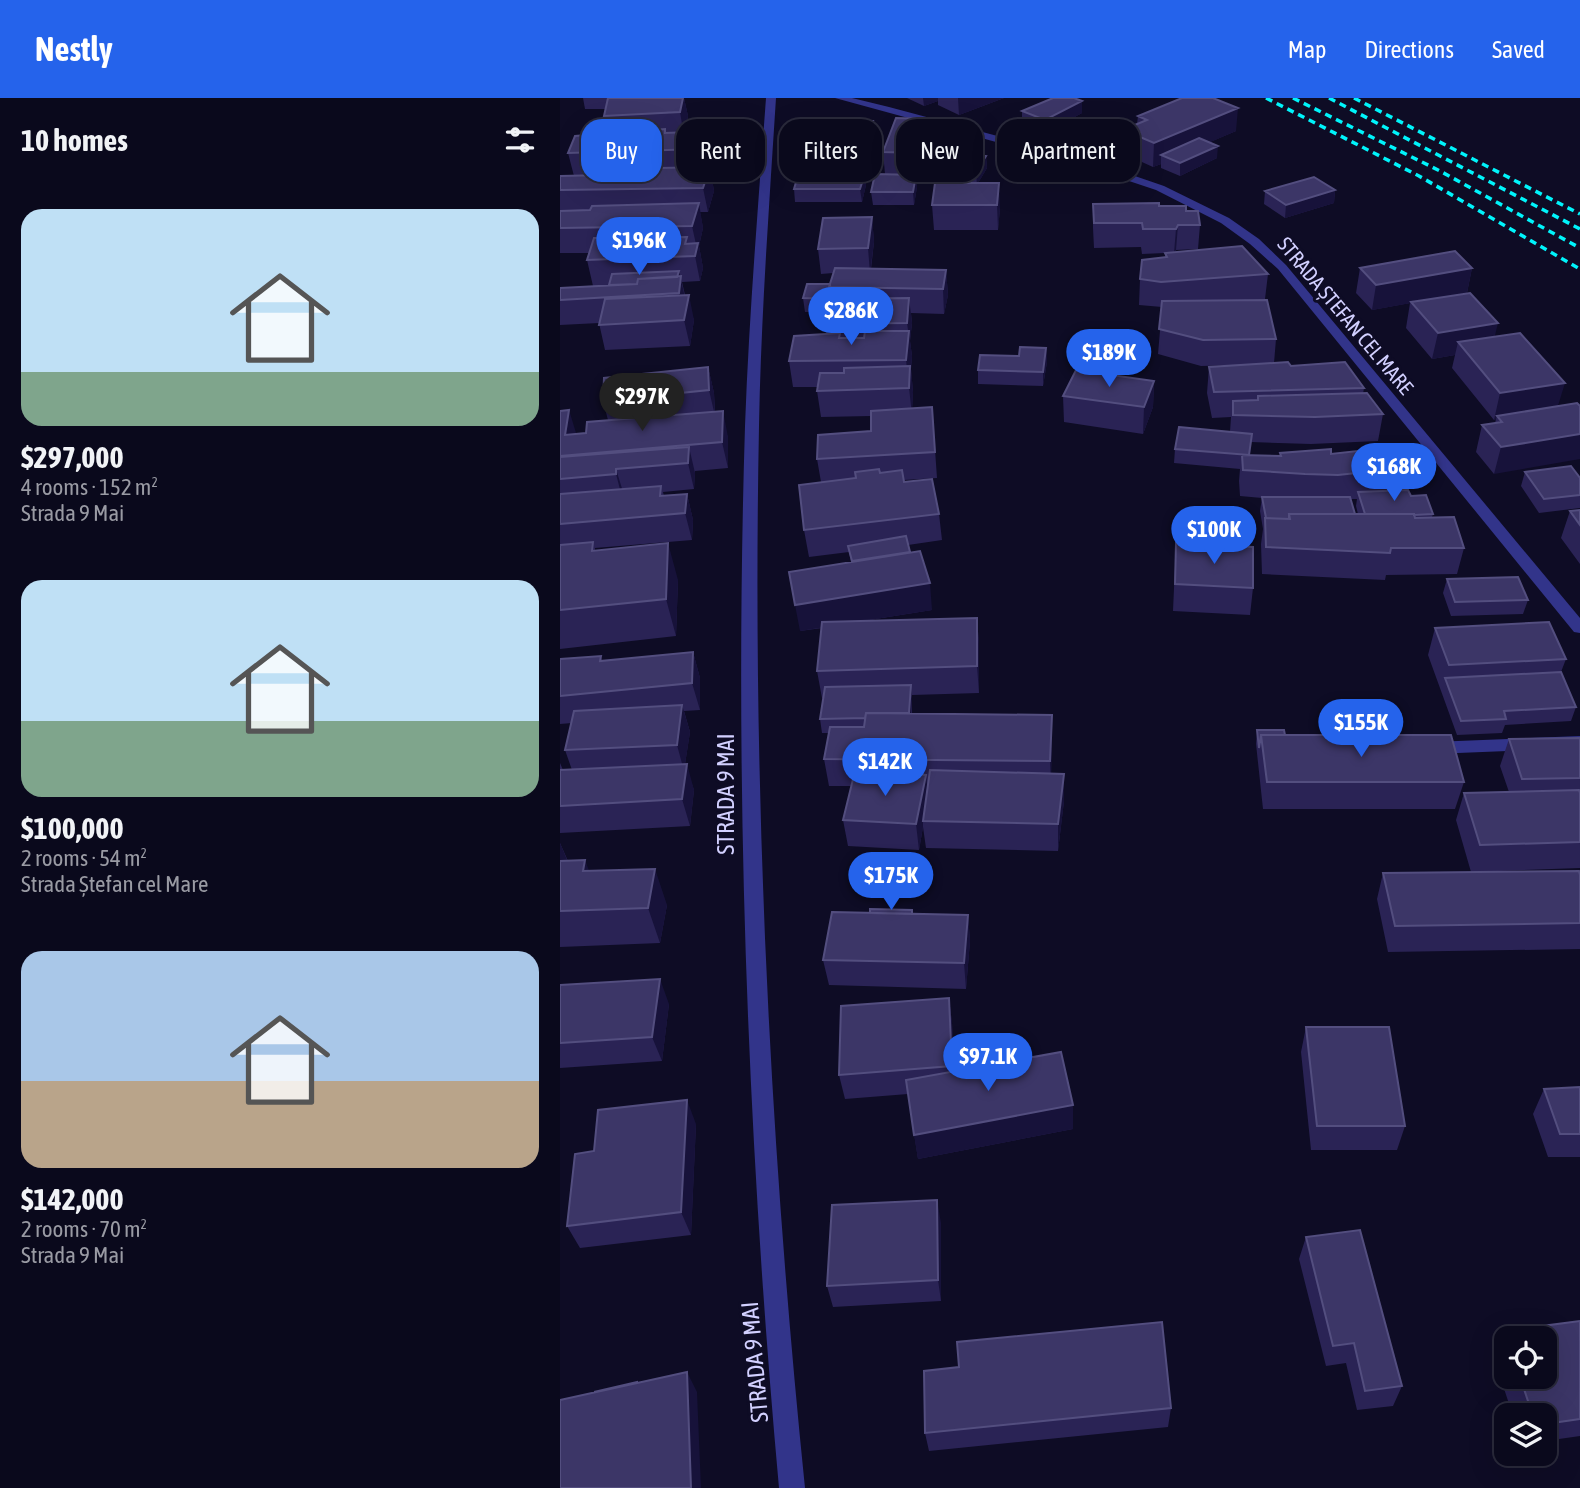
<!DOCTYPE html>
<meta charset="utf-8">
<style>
:root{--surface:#0a091c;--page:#181729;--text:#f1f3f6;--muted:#999aa3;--line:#2a2a3b;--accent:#2563eb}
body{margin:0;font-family:"Asap Condensed",sans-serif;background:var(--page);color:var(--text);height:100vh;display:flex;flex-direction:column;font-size:26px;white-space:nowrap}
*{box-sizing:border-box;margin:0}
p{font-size:23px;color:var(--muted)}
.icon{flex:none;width:38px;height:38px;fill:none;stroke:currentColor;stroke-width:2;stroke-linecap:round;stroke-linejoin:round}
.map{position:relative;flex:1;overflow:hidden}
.panel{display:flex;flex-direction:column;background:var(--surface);width:560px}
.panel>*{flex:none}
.banner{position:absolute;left:21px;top:21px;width:665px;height:63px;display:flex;gap:14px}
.tools{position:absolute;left:934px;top:1228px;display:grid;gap:14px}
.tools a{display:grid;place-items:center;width:63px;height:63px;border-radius:14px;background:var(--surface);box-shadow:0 7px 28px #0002,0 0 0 2px var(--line);font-size:35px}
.price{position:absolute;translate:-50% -60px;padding:0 16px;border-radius:24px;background:var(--accent);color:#fff;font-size:23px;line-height:46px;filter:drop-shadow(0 2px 4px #0008)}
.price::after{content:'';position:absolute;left:50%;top:42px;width:21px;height:16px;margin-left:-10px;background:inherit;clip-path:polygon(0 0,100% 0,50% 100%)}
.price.current{background:#222;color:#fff}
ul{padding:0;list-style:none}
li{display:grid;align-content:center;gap:14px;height:371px;padding:0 21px}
li span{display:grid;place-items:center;height:217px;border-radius:21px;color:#555}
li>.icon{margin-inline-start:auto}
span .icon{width:126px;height:126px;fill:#fffc;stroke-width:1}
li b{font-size:30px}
h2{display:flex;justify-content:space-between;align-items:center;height:84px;padding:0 21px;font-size:30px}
.tag{padding:0 24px;border-radius:21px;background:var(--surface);box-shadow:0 7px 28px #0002,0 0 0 2px var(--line);font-size:24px;line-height:63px}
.tag.current{background:var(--accent);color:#fff}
header{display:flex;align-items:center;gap:42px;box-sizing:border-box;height:98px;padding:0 35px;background:var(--accent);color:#fff}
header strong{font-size:33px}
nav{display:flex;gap:38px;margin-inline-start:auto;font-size:24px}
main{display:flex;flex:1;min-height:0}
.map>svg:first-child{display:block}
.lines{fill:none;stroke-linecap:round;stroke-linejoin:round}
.street{fill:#32348a;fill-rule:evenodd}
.rail{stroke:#00f4fb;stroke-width:3.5;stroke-dasharray:7 5;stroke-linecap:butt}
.wall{fill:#2a2355;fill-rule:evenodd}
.shaded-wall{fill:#17123a}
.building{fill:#3c3667;stroke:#534e7f;stroke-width:2}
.labels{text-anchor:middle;stroke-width:6;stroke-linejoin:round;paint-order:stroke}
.far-street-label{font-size:21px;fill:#d2d0ff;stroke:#0e0c25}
.street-label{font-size:24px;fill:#d2d0ff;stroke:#0e0c25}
</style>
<header>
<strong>Nestly</strong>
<nav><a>Map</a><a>Directions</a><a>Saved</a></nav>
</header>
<main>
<section class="panel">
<h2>10 homes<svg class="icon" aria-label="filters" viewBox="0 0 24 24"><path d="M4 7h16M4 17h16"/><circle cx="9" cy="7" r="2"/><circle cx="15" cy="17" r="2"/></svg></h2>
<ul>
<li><span style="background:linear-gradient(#bfe0f5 75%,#7fa58c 0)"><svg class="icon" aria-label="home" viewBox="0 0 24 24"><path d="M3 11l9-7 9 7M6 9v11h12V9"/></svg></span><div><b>$297,000</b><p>4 rooms · 152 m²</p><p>Strada 9 Mai</p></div></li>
<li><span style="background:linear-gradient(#bfe0f5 65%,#7fa58c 0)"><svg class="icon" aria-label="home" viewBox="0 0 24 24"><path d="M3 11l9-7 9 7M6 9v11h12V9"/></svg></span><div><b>$100,000</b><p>2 rooms · 54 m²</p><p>Strada Ștefan cel Mare</p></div></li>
<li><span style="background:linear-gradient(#a9c7e8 60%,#b9a48a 0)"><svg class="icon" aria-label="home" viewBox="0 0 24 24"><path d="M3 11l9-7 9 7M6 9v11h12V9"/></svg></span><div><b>$142,000</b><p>2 rooms · 70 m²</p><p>Strada 9 Mai</p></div></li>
</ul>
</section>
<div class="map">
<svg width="1020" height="1390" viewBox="0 0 1020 1390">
<rect width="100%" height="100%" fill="#0e0c25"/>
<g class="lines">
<path class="street" d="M206 0H216C209 109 201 219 199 328 192 683 209 1037 245 1390H219C187 1037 174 683 185 328 189 219 198 109 206 0Z
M275 0H292L329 9 534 64 604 88 669 120 699 141 726 167 1020 520V535L1014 534 718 171 690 146 661 125 596 92 527 69Z
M1020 638V650L873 656 864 650 873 644Z"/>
<path class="rail" d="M706 0 859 78 1020 171
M733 0 880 73 1020 150
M769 0 1020 131
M794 0 1020 116"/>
</g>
<path class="wall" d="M23 0H124L128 18 125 35 130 39 146 38 150 62 148 69H150L154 93 148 114H140L143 130 139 148 143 170 140 183 122 184 125 197 134 222 130 248 45 252 39 225 0 227V190L33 188 27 162 29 155H0V78H14L8 55 48 36 44 18 45 11H25Z
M347 0H444L399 17 378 7V3L364 8Z
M522 3V15L485 35 462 25V13Z
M578 18 676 33 650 44 657 60 620 78 601 70V66L593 69 573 60V55L569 53 570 29 577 26Z
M313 23 314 35 309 54H255L253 41Z
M371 45 360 79H357V89L354 107H313L311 94 325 76 323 54Z
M426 58 427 70 418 85 440 110 438 132H374L372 107 404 85 367 81 366 69Z
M305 75 306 87 302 104H235L234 91Z
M775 92 774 105 725 120 704 106 705 93Z
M533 106 599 108 626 113 640 127 638 151 616 152 615 154 708 176 705 201 686 202 716 241 714 265 731 268 804 290 803 296 823 316 818 343 751 346 691 344 689 357 720 358V355L771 356 826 354 853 369 848 392 851 398 873 416 872 419 904 450 897 476 826 477 825 482 702 476 701 446 703 431 700 413 702 400 680 398 679 383 680 371 614 365 615 351 670 334 671 319 652 320 647 295 649 269 679 267 641 268 598 256 602 209 579 207 580 181 605 159V155L582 156 581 149 534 150 533 130ZM791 401H797L796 408 798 416H795Z
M312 119 314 144 311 171 386 172 388 197 384 216 351 215 352 225 350 243 352 258 351 271 353 294 352 311 372 309 377 380 344 382V384L379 416 382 442 348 447 372 512 303 523 417 520 419 546V595L352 597V615L492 617 491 676 504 703 498 753 366 750 363 729 359 752 288 748 283 722 291 688H269L264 661 269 635H262L260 621 263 600H262L257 573 262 530 240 533 291 464 289 454 249 459 244 432 261 384 257 361 311 333V318L261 319 257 293 258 289H233L229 263 266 236 265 226 267 214H245L243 200 270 186 273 175 261 176 258 151Z
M800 170H912L907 195 935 239 1005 285 934 376 916 354 922 327 935 325 936 321 934 322 892 270 895 257 872 261 846 230 850 205 812 212 796 195Z
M486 250 487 264 483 288 418 286V272L459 258Z
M148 269 154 295 155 313 168 339V370L135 373 134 391 103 394 104 398 127 396 133 422 132 442 35 450V453L118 482 116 538 0 551V313L16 336 26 335 48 322 43 303Z
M594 283 593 309 583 336 504 324 503 298Z
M965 374 1020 380V410L979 415 961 388Z
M1020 412V466L1001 440 1010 413Z
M616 445 693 490 690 517 613 513Z
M887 481 968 502 963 516 891 518 883 495Z
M875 530 1006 561 1001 574 1016 609 1011 623 945 627 942 635 897 637 868 557Z
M133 554 140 580V612L124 613 130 634 125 666 134 692 130 728 0 735V665L3 672H12L5 652 12 625 0 626V561L41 558 42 563Z
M697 632 725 637 904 684 895 711H703L696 646Z
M1020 640V770L911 774 896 722 904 695 949 694 940 668 949 641Z
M0 745 8 763 107 807 100 845 0 849Z
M823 775 1020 777V851L828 854 817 801Z
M310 815 408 817 410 843 406 891 269 887 263 862Z
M0 887 109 906 102 963 0 970Z
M389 900 392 925 394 973 513 1031 358 1061 348 996 285 1001 279 977Z
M746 929 845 1028 837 1052H751L741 954Z
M1020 989V1059H988L973 1016 984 991Z
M136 1026 131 1137 20 1150 7 1128Z
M381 1125V1203L273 1209 267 1188Z
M746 1139 842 1288 833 1308 797 1312 786 1265 766 1268 739 1161Z
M1020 1223V1338L985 1343V1318H953L932 1254 944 1233ZM947 1241 985 1279H947Z
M399 1269 611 1310 608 1329 369 1353 365 1335Z"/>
<path class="shaded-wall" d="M123 0H124L128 18 124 38 120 14Z
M363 0H378V3L364 8Z
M398 0H444L399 17Z
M522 3V15L485 35V22Z
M678 10 676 33 611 61 601 57V66L593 69 594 45Z
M370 21 371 45 360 79 358 55Z
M313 23 314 35 309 54 307 42Z
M146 38 150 62 146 75 141 51Z
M658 48 657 60 620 78V65Z
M426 58 427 70 417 87 416 74Z
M150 69 154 93 148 114 143 90Z
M305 75 306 87 302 104 300 91Z
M356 77 357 89 354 107 353 94Z
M439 85 440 110 438 132 437 107Z
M775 92 774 105 725 120 726 107Z
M139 105 143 130 139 148 143 170 140 183 135 158 137 151 132 128Z
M312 119 314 144 310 175 308 150Z
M618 127 616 152 614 155 616 131Z
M912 170 907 195 812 212 816 187Z
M386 172 388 197 384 216 383 191Z
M119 173 126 204 124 220 119 195 116 188Z
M129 197 134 222 130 248 124 222Z
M349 200 352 225 350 243 352 258 351 271 353 294 352 317 346 262 349 239 347 225Z
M938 225 932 250 898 244 895 257 872 261 878 235Z
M486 250 487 264 483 288V274Z
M148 269 154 295 155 318 149 292Z
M594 283 593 309 583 336 584 309Z
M1005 285 997 311 937 318 936 321 934 322 940 295Z
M9 312 17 338 5 337Z
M163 313 168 339V370L162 344Z
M1020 336V361L934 376 941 349Z
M129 349 135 375 134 391 128 365Z
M56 371 64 397 63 403 56 376Z
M127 396 133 422 132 442 125 415Z
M108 445 118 482 116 538 106 501Z
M370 485 372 512 240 533 235 507Z
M417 520 419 546V595L417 568Z
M133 554 140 580V612L132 585Z
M351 587 352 601 350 634 349 620Z
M122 607 130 634 124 673 117 647Z
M492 617V644L491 690 490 663Z
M127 666 134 692 130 728 122 701Z
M504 676V703L498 753V726Z
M366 677 369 704 363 723V729L359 752 356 726Z
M0 745 15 781 0 773Z
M25 762 39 799 23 773Z
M95 771 107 807 100 845 88 810Z
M408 817 410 843 406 891 404 865Z
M100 881 109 906 102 963 92 939Z
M389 900 392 925 395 992 392 968Z
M127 1002 136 1026 131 1137 121 1114Z
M513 1007V1031L358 1061 354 1037Z
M377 1102 381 1125V1203L378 1182Z
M127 1274 137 1294 141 1390H131Z"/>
<path class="building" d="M48 0H123L120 14 44 18Z
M493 0H514L522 3 485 22 462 13Z
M622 0H653L678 10 594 45 573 36 579 34 570 29 587 22 578 18Z
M336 20 370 21 358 55 323 54Z
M259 22 313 23 307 42 253 41Z
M105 31V35L129 34V39L146 38 141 51 8 55 15 38Z
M639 40 658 48 620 65 601 57Z
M376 53 426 58 416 74 366 69Z
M150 69 143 90 0 92V78L45 77 48 71Z
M239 74 305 75 300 91H234Z
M315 76 356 77 353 94H311Z
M754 79 775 92 726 107 705 93Z
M375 85H439L437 107H372Z
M139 105 132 128 0 130V113L30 112 32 108Z
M599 105V108H626V113H638L640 127H618L616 131H583L582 125H534L533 106Z
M312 119 308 150 258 151 263 120Z
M127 139 125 146 138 145 135 158 27 162 34 140Z
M682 148 708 176 601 184 580 181 582 162 607 159 605 155Z
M895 153 912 170 816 187 800 170Z
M275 170 386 172 383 191 269 189Z
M119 173 117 179 78 181 77 186 49 187 52 176Z
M121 178 119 195 0 202V190L77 186 78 181Z
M247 186H270L271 201 243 200Z
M910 195 938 225 878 235 851 204Z
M129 197 124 222 39 227 45 201Z
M349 200 347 225 265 226 269 201Z
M707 202 716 241 643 242 599 231 602 203Z
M305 233H349L346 262 229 263 234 238 280 235 279 240H304Z
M960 235 1005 285 940 295 898 244Z
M460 249 486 250 483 274 418 272 420 257 459 258Z
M728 264 731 268 785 264 804 290 654 294 649 269Z
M350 268 349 290 257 293 260 275H284V270Z
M148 269 149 292 43 303 44 280Z
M516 272 594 283 584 309 503 298Z
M807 295 823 316 755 319 673 317V303L698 302V298Z
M1017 305 1020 308V336L941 349 922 327 942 324 937 318Z
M372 309 375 354 257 361 258 337 311 333V313Z
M9 312 5 337 26 335 27 324 163 313 162 344 0 358V313Z
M619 329 692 336 689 357 615 351Z
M129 349 128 365 56 371V376L0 381V359Z
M825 350 826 354 843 353 853 369 778 377 745 376 683 372 682 357 721 358 720 355 771 351V356Z
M1011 368 1020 380V397L984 401 965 374Z
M319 371 320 375 342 372 344 384 372 381 379 416 244 432 239 387 296 380 295 374Z
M101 388 100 398 127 396 125 415 0 426V396Z
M848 392 851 398 866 397 873 416 854 417V416H805L798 394Z
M702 399H790L795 416H729V421L706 420Z
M1020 412V427L1010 413Z
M729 416H854L855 420 894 419 904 450H831L830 455 706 449 705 420 730 421Z
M346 438 350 454 292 463 288 448Z
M33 444 32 453 108 445 106 501 0 512V447Z
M616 445 693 449V490L615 486Z
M360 453 370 485 235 507 229 474Z
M958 479 968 502 895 504 887 481Z
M417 520V568L257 573 262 524Z
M989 524 1006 561 889 567 875 530Z
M133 554 132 585 0 598V561L41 558 40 563Z
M1001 574 1016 609 944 613 946 621 901 623 885 580Z
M351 587 349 615H306L305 620 260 621 265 589Z
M122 607 117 647 5 652 14 613Z
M306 615 492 617 490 663 264 661 270 629H304Z
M697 632H724L725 637H701L699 650Z
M701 637H891L904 684H707Z
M1020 640V680L962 681 949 641Z
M127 666 122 701 0 708V672Z
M370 672 504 676 498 726 363 723Z
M295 673 366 677 356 726 283 722Z
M1019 692 1020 695V744L920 747 904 695Z
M25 762 23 773 95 771 88 810 0 813V763Z
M1019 773 1020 777V825L835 828 823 775Z
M310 811 352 812V816L310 815Z
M272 814 408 817 404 865 263 862Z
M100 881 92 939 0 945V887Z
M389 900 392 968 279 977 281 908Z
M746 929H829L845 1028H757Z
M501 954 513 1007 354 1037 346 982Z
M1020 989V1036H1000L984 991Z
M127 1002 121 1114 7 1128 15 1056 34 1053 38 1012Z
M377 1102 378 1182 267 1188 272 1107Z
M800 1132 842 1288 805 1293 794 1245 773 1248 746 1139Z
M1020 1223V1321L985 1326V1318H973L960 1279H985V1241H947L944 1233Z
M602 1224 611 1310 365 1335 364 1273 399 1269 397 1244Z
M127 1274 131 1390H0V1302Z
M77 1284V1285L34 1294Z"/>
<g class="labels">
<g class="far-street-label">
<text transform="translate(785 218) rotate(50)" y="7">STRADA ȘTEFAN CEL MARE</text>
</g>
<g class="street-label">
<text transform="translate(166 696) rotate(-90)" y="8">STRADA 9 MAI</text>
<text transform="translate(195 1264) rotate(-95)" y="8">STRADA 9 MAI</text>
</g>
</g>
</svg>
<div class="tools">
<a><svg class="icon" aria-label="locate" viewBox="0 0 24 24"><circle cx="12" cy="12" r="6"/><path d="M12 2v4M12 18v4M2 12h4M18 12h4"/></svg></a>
<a><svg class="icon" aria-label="layers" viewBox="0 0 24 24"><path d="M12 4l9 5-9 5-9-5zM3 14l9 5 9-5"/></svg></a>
</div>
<b class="price" style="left:79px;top:179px">$196K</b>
<b class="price" style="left:291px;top:249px">$286K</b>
<b class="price" style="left:549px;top:291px">$189K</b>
<b class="price current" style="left:82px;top:335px">$297K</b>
<b class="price" style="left:834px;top:405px">$168K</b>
<b class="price" style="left:654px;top:468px">$100K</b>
<b class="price" style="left:801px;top:661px">$155K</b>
<b class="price" style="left:325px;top:700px">$142K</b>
<b class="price" style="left:331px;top:814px">$175K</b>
<b class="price" style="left:428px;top:995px">$97.1K</b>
<div class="banner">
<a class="tag current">Buy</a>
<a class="tag">Rent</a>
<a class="tag">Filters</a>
<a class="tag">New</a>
<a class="tag">Apartment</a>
</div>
</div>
</main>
